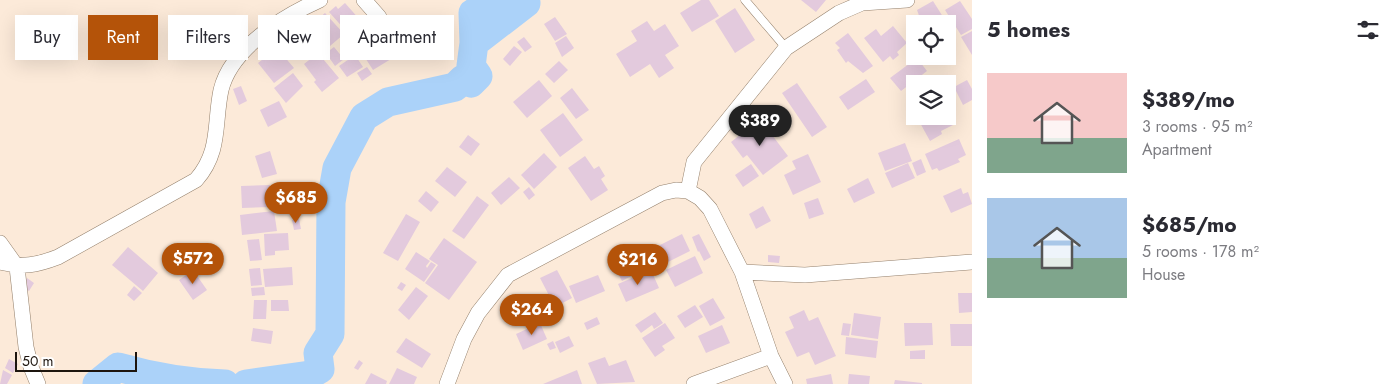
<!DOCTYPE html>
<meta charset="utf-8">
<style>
:root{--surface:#fff;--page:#f2f2f3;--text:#2b2b33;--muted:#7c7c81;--accent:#b45309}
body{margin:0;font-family:Jost,sans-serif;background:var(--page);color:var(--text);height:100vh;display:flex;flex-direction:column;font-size:19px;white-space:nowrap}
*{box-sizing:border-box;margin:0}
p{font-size:16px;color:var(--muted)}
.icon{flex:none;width:28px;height:28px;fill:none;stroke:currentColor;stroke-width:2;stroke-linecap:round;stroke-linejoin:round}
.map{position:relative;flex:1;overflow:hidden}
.drawer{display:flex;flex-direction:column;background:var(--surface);width:425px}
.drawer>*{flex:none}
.hud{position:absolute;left:15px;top:15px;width:475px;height:45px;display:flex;gap:10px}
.controls{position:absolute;left:906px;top:15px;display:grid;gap:10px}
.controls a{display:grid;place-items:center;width:50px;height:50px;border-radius:0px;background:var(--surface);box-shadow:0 5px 20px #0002;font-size:25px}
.scale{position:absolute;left:15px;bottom:12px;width:122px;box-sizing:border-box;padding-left:5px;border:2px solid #1d150e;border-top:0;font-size:14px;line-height:18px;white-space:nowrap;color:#1d150e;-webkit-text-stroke:4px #fff;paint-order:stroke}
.price{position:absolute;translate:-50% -42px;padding:0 11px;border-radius:18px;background:var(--accent);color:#fff;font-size:16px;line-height:32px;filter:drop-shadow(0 1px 2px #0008)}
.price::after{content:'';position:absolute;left:50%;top:30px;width:15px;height:11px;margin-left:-8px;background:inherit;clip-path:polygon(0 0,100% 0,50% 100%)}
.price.active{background:#222;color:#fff}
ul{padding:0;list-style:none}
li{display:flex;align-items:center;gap:15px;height:125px;padding:0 15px}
li span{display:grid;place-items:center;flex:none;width:140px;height:100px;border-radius:0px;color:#555}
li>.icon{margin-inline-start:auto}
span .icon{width:60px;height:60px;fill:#fffc;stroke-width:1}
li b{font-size:21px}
h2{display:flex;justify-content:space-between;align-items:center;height:60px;padding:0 15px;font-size:21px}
.pill{padding:0 18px;border-radius:0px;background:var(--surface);box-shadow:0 5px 20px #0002;font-size:18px;line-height:45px}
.pill.active{background:var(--accent);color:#fff}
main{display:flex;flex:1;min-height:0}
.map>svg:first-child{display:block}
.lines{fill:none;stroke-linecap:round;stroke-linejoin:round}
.river{stroke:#abd2f9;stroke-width:29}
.building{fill:#e3cadd}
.lane-casing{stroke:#94806c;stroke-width:9}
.street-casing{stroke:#94806c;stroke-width:16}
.lane{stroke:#fff;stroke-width:8}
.street{stroke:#fff;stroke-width:15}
</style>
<main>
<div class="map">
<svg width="972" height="384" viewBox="0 0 972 384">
<rect width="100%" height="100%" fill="#fcead9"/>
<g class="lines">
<path class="river" d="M474 43 526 3
M97 384 118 367C153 377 188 383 225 384
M246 384 310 375 320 369 318 353 330 334 331 202 337 168 364 117 388 102 455 87 462 80 471 83 478 76 471 66 474 43 473 13 498 0"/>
</g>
<path class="building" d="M701 0H709L719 16 692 32 680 13Z
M801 0H826L816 12Z
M933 1 945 20 940 24H922L917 10Z
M960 1 972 19V29L961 35 945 10Z
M345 3 360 20 347 32 329 12 336 6 338 9Z
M735 8 755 40 735 53 715 21Z
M325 13 344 34 330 46 311 25Z
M555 17 567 34 555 41 544 24Z
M647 21 654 31 665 24 679 46 665 55 674 68 659 78 650 64 630 77 616 54 637 41 631 31Z
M893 26 907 43 897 52 899 55 893 60 890 56 883 62 864 38 876 29 881 36Z
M403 27 413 39 395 53 385 40Z
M948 27 953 35 948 39Z
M972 31V55L961 37Z
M848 33 873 66 863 73 848 61 846 63 837 50 840 48 835 43Z
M566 36 574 48 562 57 555 43Z
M524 37 532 47 525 52 517 42Z
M380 42 391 59 373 70 362 53Z
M514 46 522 52 510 66 503 59Z
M334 47 344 59 335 66 326 53Z
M277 48 294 68 274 83 258 63Z
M318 53 339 78 322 92 314 82 316 80 304 64Z
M355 55 363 67 347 77 339 66Z
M917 58 927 71 901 91 890 78Z
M559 61 568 70 554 83 545 74Z
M367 67 372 74 362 81 357 73Z
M293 73 303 86 286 103 274 88Z
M866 79 875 92 848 110 839 97Z
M539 80 552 96 527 118 513 102Z
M967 80 972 89V100L963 105 954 87Z
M797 83 827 127 812 137 782 93Z
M241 86 247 101 239 105 233 89Z
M572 88 589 110 576 119 560 98Z
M279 101 287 117 268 127 260 110Z
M948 111 955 124 941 131 942 134 930 141 919 121 925 116H948Z
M563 113 583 140 560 157 540 130Z
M760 119 788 156 763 175 747 155 743 158 731 142Z
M468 135 480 144 471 156 459 147Z
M959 139 966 155 958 159 960 162 939 171 937 168 932 170 925 154Z
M905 143 912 161 885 171 878 153Z
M270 151 277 174 262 178 255 156Z
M544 153 557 167 534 189 521 175Z
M808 154 821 182 793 195 784 175 796 169 792 161Z
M585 156 594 169 599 166 605 176 601 179 608 190 591 201 568 168Z
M921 159 926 172 917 176 912 163Z
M908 163 915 178 892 188 885 173Z
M751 164 759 176 743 187 735 175Z
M447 167 467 182 455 197 435 181Z
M509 177 520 188 501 205 491 193Z
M868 178 875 193 854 203 847 189Z
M270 185 271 207 242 208 241 186Z
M529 187 535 195 529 200 523 192Z
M961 188 963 194 968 192 972 204 951 213 943 196Z
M426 191 439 202 431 212 418 201Z
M477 196 489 205 464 239 452 231Z
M818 198 824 214 809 219 804 203Z
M763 206 771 221 756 229 749 214Z
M274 211 277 231 242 235 240 215Z
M406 214 420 222 398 261 383 253Z
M299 219 301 229 294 230 292 220Z
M288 233 289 250 275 251V255L265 256 264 234Z
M682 234 690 251 666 263 658 246Z
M699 234 711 257 704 261 699 251 698 252 692 237Z
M444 238 477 262 449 300 425 283 438 265 429 259Z
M259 239 262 260 250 261 247 240Z
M128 247 158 273 143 291 112 265Z
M416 252 430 261 426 266 427 268 431 262 436 265 424 282 405 269Z
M639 255 646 268 622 281 615 268Z
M768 255 780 256 779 263 768 262Z
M695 256 703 273 675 287 666 270Z
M292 267 293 285 265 287 263 269Z
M260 268 262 285 251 286 249 269Z
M193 270 207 290 193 300 179 280Z
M557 270 572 298 555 307 540 278Z
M651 270 659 288 626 302 618 284Z
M598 275 605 291 576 303 569 286Z
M27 278 34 283 29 291 22 287Z
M401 282 406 285 402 291 397 288Z
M134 286 142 293 134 301 127 295Z
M264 287 265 295 252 296 251 288Z
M416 287 428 296 409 320 398 310Z
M958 293H972V312L959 313Z
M544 298 551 314 531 323 523 308Z
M713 298 725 318 710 326 699 306Z
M254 300H267L266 319H253Z
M271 300H288L289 311H271Z
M695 305 703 317 685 328 677 316Z
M804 310 809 321 818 317 836 356 815 365 809 352 797 357 785 332 794 328 789 317Z
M655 312 663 323 654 329 652 325 641 333 635 325Z
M854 313 881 317 878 339 851 335Z
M597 317 600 324 587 330 584 323Z
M540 323 547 339 523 350 516 334Z
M665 323 675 338 662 346 665 350 655 357 642 338Z
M843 323 851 324 849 336 841 335Z
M904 323H932L933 345 905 346Z
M950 324H972V346H951Z
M722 325 730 343 706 353 698 336Z
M253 328 273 331 271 344 251 341Z
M569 336 574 346 560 353 555 342Z
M846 337 878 341 876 358 845 354Z
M406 338 431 354 422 368 396 352Z
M553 341 556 348 550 350 547 344Z
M925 350V359H910V351Z
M605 357 609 366 626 360 635 382 597 384 588 363Z
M9 359 18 364 13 373 5 368Z
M359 360 363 363 358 370 354 368Z
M397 368 417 377 414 384H389Z
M3 370 12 375 7 384H0Z
M577 370 582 384H543Z
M371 373 387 381 386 384H365Z
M831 374 833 384H807L806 379Z
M849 374 870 376 869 384H848Z
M895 380 922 383V384H894Z"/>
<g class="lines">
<g class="lane-casing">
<path id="lane" d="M745 0 786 48"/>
</g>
<g class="street-casing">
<path id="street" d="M364 0 379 17
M688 191 694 162 786 48 839 13 862 3 907 0
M0 243 17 267 26 347 31 367 38 384
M0 262C23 268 37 265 58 257L196 180C221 152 214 123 221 90 231 48 284 16 320 0
M742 272 805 275 972 262
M447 384 464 339 478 313 508 275 662 193 676 190 688 191 700 198 710 209 742 272 771 356 785 384
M694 384 771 356"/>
</g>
<use href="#lane" class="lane"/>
<use href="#street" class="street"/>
</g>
</svg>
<div class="controls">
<a><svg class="icon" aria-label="locate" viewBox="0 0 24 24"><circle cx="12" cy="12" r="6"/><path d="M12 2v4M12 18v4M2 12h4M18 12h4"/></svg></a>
<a><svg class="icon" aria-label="layers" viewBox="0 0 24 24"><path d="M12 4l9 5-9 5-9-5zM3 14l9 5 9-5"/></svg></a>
</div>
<div class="scale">50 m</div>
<b class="price active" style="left:760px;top:147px">$389</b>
<b class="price" style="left:296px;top:224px">$685</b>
<b class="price" style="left:193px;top:285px">$572</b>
<b class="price" style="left:638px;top:286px">$216</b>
<b class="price" style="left:532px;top:336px">$264</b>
<div class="hud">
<a class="pill">Buy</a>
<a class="pill active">Rent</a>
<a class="pill">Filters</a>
<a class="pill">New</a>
<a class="pill">Apartment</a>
</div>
</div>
<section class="drawer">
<h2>5 homes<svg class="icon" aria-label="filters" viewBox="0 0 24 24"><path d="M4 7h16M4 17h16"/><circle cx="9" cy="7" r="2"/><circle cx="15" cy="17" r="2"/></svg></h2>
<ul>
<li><span style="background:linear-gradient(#f6c9c9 65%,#7fa58c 0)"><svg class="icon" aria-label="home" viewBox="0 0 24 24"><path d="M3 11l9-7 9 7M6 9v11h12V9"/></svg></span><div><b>$389/mo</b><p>3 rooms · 95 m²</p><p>Apartment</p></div></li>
<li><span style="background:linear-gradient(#a9c7e8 60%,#7fa58c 0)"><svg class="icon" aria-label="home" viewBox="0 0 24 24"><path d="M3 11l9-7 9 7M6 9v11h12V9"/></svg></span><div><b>$685/mo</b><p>5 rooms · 178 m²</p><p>House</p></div></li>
</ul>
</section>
</main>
